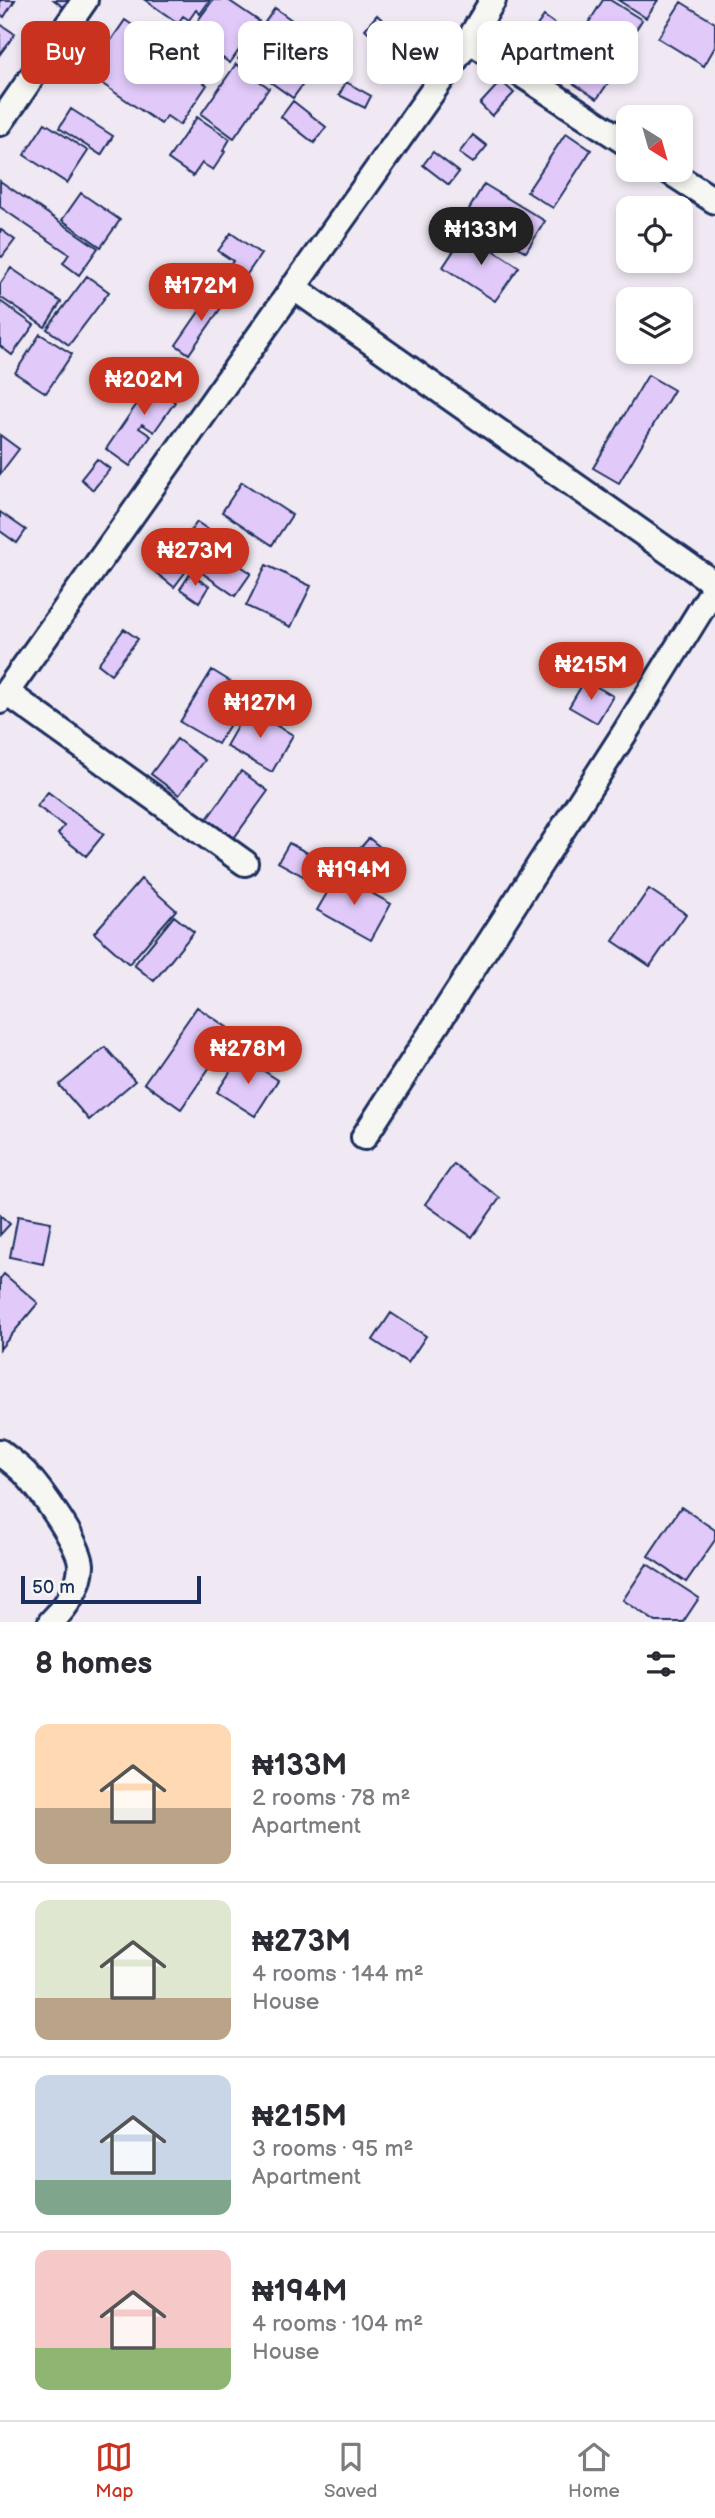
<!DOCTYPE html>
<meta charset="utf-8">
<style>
:root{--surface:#fff;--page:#f7f7f7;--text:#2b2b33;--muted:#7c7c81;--line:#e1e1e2;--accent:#c8321e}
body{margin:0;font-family:"Balsamiq Sans",sans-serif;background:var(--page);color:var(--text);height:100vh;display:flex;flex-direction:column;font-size:26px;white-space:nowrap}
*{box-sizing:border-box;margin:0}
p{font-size:23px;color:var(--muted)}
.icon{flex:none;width:38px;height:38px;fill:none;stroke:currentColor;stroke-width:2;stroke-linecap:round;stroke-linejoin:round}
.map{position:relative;height:1622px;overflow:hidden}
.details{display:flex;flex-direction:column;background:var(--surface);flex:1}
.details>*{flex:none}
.banner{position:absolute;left:21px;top:21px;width:674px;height:63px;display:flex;gap:14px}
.needle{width:46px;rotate:143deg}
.tools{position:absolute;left:616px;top:105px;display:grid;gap:14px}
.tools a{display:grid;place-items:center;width:77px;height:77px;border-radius:14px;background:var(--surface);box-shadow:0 4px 10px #0003;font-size:35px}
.scale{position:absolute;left:21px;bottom:18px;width:180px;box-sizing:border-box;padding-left:7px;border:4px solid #1b2f5e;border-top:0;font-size:19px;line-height:24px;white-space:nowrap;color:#1b2f5e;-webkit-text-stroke:5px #f6f6f2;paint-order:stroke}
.price{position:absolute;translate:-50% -60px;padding:0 16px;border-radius:24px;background:var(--accent);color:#fff;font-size:23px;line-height:46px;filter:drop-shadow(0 2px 4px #0008)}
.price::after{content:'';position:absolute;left:50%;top:42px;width:21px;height:16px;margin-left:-10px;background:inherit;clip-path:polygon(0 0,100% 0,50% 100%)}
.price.active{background:#222;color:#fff}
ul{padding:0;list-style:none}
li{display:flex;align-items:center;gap:21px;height:175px;padding:0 35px}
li+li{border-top:2px solid var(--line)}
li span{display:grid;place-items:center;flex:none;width:196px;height:140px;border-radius:14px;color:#555}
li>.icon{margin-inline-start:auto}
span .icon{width:84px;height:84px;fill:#fffc;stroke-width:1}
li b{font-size:30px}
h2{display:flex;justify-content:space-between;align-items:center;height:84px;padding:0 35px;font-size:30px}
.tag{padding:0 24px;border-radius:14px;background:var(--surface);box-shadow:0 4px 10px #0003;font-size:24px;line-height:63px}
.tag.active{background:var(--accent);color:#fff}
.dock{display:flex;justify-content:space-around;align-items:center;height:98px;border-top:2px solid var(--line);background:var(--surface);font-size:19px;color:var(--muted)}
.dock a{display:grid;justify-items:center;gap:4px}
.dock .active{color:var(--accent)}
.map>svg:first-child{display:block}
.building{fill:#e1cafa;stroke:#1b2f5e;stroke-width:2}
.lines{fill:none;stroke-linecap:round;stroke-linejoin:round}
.minor-casing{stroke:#1b2f5e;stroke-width:30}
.minor{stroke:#f6f6f2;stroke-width:24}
</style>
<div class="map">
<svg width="715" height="1622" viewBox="0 0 715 1622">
<rect width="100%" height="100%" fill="#f0e9f4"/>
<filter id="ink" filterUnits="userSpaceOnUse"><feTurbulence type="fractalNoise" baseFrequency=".0143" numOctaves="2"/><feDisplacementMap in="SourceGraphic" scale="14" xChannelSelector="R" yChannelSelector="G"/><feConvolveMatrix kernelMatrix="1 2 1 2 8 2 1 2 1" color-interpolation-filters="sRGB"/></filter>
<g filter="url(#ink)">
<path class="building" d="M0 0H15L4 17 0 14Z
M54 0H69L63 7Z
M145 0H210L200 14 196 10 189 20 183 16 178 23Z
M213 0H228L259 21 230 63 188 34Z
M603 0H610L642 20 607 75 570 52Z
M618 0H658L646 18Z
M681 2 715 23V47L704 66 658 38Z
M275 8 325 44 306 70 256 35Z
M377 15 395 31 382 45 365 29Z
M544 16 565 31 550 52 529 37Z
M125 20 198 70 194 76 207 85 180 125 167 116 161 124 88 74Z
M0 24 15 34 0 54Z
M253 37 309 76 293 98 238 59Z
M562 52 608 83 597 99 551 69Z
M236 64 269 88 234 138 201 114Z
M501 81 514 93 492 116 480 104Z
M346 82 371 96 365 108 339 95Z
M293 101 326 127 314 143 281 117Z
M71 109 113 136 101 155 59 128Z
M197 117 230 139 223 151 225 152 213 170 202 163 193 176 168 159Z
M45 123 88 151 67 183 24 155Z
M566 133 591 150 553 208 527 192Z
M473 135 487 146 473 163 459 153Z
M433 152 459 172 449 185 423 165Z
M0 181 98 248 79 275 63 263 69 254 0 207Z
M484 184 545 221 526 252 465 216Z
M81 193 120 220 101 247 62 220Z
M0 229 15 240 2 257 0 256Z
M466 232 519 267 495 301 443 267Z
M231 233 261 254 229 300 214 290 233 261 218 251Z
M11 268 61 302 45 327 0 297V284Z
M87 276 109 292 69 345 47 329Z
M212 293 225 302 189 354 176 345Z
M0 301 34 325 12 355 0 346Z
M40 334 72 354 46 393 15 373Z
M165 363 179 373 164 394 175 402 154 432 142 424 139 428 151 436 130 466 106 449Z
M648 375 674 390 619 483 593 468Z
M0 435 19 449 0 474Z
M97 459 110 469 93 490 81 479Z
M242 482 292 515 272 545 222 512Z
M0 512 26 530 17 543 0 531Z
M197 522 228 543 216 561 226 568 232 560 251 573 235 596 175 554Z
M167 556 187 570 174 587 155 572Z
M266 565 311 586 291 627 246 606Z
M190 574 209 586 199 602 180 589Z
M124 629 138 639 111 674 98 664Z
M212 670 249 693 218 744 180 722Z
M585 680 613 696 597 723 569 707Z
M247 709 293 735 272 772 226 746Z
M177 739 205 760 179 795 151 774Z
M241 771 268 791 234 838 207 819Z
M48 792 104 834 86 856 58 834 64 826 37 806Z
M369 838 404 867 386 889 351 859Z
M289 843 332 866 321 886 278 862Z
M338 874 391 904 371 940 317 910Z
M141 879 176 910 129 964 94 933Z
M649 889 686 914 650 966 613 941Z
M174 916 194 932 154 981 134 965Z
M197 1007 234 1032 181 1109 144 1083Z
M105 1047 135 1081 89 1120 59 1085Z
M241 1056 278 1080 255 1116 217 1092Z
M454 1164 500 1198 472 1237 425 1204Z
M0 1215 10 1224 0 1235Z
M18 1216 51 1222 43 1264 10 1257Z
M4 1274 38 1303 0 1349V1279Z
M391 1313 426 1336 408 1363 373 1340Z
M681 1507 715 1530V1540L686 1582 648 1556Z
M647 1564 699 1598 683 1622H656L623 1600Z"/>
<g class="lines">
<g class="minor-casing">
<path id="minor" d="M469 40 628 144
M0 123 85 0
M667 170 715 201
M293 287 715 584
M6 692 245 863
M0 701 469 40 493 0
M364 1137 624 734 715 587
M0 1452C8 1459 17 1465 25 1473 40 1489 80 1544 81 1565 81 1586 65 1608 51 1622"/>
</g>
<use href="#minor" class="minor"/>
</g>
</g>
</svg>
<div class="tools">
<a><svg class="needle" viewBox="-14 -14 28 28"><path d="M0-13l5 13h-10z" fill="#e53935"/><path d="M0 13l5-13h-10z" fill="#7c7c81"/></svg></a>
<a><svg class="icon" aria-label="locate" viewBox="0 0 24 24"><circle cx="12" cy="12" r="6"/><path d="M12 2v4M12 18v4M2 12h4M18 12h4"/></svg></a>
<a><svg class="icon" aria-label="layers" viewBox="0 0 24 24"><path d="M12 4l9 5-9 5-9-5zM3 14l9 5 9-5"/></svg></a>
</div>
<div class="scale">50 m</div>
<b class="price active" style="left:481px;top:267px">₦133M</b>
<b class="price" style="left:201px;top:323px">₦172M</b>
<b class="price" style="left:144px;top:417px">₦202M</b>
<b class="price" style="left:195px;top:588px">₦273M</b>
<b class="price" style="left:591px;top:702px">₦215M</b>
<b class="price" style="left:260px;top:740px">₦127M</b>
<b class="price" style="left:354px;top:907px">₦194M</b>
<b class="price" style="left:248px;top:1086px">₦278M</b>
<div class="banner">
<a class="tag active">Buy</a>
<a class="tag">Rent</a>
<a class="tag">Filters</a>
<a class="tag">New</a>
<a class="tag">Apartment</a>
</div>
</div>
<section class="details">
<h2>8 homes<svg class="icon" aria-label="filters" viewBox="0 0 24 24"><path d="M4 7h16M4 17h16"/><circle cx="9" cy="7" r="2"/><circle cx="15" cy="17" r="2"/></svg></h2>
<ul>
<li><span style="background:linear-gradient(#ffd9b3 60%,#b9a48a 0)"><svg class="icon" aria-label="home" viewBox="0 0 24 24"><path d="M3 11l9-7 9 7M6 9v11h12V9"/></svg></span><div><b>₦133M</b><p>2 rooms · 78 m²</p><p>Apartment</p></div></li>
<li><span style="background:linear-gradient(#dfe7d0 70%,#b9a48a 0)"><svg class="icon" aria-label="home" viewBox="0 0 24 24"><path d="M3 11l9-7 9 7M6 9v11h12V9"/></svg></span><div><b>₦273M</b><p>4 rooms · 144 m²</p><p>House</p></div></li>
<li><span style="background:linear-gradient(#c9d6e8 75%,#7fa58c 0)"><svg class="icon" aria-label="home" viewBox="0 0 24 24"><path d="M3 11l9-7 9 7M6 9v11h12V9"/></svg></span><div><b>₦215M</b><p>3 rooms · 95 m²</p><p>Apartment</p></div></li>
<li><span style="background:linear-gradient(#f6c9c9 70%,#8fb573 0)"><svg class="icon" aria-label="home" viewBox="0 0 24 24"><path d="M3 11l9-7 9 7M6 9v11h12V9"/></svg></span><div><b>₦194M</b><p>4 rooms · 104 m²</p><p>House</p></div></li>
</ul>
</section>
<nav class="dock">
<a class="active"><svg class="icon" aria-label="map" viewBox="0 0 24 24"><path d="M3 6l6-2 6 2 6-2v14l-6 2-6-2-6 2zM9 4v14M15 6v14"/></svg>Map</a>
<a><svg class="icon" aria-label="saved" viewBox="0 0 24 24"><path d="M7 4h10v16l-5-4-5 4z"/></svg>Saved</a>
<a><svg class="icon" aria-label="home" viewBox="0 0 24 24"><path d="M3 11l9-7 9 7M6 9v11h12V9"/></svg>Home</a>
</nav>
